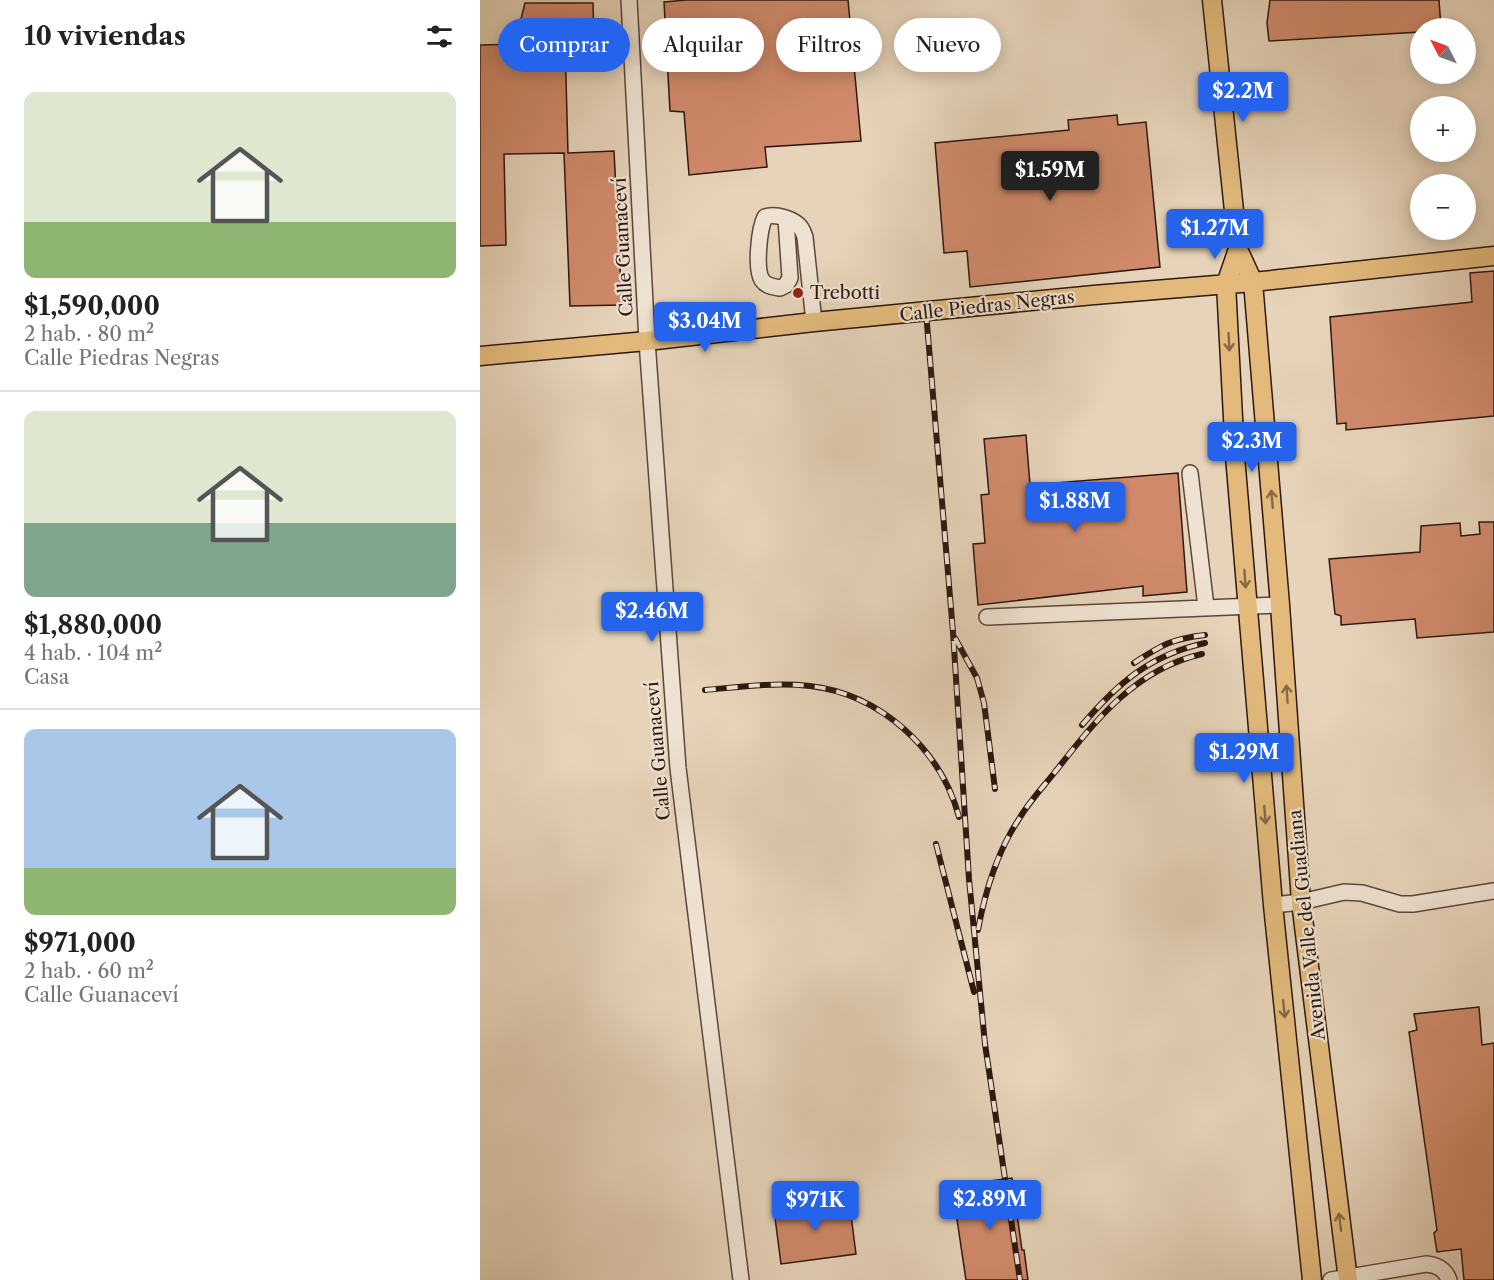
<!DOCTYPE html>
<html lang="es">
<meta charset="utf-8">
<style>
:root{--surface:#fff;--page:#f2f2f2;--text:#222;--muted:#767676;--line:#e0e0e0;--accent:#2563eb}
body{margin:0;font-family:"Libre Caslon Text",serif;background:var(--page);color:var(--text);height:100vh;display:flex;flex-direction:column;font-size:22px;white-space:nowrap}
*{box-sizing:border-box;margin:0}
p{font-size:20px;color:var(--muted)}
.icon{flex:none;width:33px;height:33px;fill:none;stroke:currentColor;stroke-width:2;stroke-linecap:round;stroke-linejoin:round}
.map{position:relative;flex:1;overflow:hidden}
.sheet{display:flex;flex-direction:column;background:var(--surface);width:480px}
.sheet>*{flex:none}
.top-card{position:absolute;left:18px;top:18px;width:570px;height:54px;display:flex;gap:12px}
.needle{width:39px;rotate:312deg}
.fabs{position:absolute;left:930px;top:18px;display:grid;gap:12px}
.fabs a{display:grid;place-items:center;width:66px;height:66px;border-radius:50%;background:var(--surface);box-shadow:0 3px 15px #0003;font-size:30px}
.price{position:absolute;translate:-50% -51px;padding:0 14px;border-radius:6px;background:var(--accent);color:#fff;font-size:20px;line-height:39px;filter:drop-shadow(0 2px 3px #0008)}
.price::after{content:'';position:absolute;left:50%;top:36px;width:18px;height:14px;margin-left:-9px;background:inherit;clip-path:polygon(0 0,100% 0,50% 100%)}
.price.active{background:#222;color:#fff}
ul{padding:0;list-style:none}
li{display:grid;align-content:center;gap:12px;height:318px;padding:0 24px}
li+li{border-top:2px solid var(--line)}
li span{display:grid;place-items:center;height:186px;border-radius:12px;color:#555}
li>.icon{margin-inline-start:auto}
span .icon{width:108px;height:108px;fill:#fffc;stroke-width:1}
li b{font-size:26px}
h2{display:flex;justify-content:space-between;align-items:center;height:72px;padding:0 24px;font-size:26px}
.tag{padding:0 21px;border-radius:27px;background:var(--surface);box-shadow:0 3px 15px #0003;font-size:21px;line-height:54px}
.tag.active{background:var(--accent);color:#fff}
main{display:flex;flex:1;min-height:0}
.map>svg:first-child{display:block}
.building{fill:#d08a6b;stroke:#2d1810;stroke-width:1.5}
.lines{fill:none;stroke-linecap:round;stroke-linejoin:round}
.minor-casing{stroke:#5b473a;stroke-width:18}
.major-casing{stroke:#2d1810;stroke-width:21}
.minor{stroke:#efe2d2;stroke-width:15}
.major{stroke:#e3ba7c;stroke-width:18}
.rail-casing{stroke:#2d1810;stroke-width:6}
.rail{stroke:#efe2d2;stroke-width:4;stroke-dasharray:11;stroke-linecap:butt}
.oneway{stroke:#886946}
.poi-dot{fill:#8f2418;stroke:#efe2d2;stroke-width:2}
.labels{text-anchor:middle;stroke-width:4.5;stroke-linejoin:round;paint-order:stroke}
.street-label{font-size:18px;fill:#2d1810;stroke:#efe2d2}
.poi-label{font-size:18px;fill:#2d1810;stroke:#efe2d2;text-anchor:start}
</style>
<main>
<section class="sheet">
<h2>10 viviendas<svg class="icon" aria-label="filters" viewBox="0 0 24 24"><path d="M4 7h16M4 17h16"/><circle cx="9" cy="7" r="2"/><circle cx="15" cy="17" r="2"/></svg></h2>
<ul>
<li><span style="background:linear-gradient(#dfe7d0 70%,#8fb573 0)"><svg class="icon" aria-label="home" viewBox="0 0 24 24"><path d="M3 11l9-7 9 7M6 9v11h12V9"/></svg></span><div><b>$1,590,000</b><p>2 hab. · 80 m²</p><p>Calle Piedras Negras</p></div></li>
<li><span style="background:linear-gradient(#dfe7d0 60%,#7fa58c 0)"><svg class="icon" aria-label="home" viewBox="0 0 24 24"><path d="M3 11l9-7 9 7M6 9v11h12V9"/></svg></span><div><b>$1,880,000</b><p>4 hab. · 104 m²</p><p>Casa</p></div></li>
<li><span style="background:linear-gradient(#a9c7e8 75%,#8fb573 0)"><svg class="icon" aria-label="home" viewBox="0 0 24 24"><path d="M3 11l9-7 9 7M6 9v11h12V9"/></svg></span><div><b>$971,000</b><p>2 hab. · 60 m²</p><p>Calle Guanaceví</p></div></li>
</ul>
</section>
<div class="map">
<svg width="1014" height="1280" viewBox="0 0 1014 1280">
<rect width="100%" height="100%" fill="#e6d3b9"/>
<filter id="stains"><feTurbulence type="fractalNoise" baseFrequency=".00333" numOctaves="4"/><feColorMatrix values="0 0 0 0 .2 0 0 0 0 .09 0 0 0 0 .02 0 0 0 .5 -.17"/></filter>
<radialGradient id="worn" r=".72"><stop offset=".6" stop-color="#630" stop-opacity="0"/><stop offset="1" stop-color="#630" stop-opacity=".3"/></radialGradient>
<path class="building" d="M206 0H368L381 141 285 147 287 167 209 175 204 112 190 111 184 2Z
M790 0H959L961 28H940V32L789 41 787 23Z
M45 3H113L114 41H85L88 153 134 151 142 305 90 306 84 153 24 154 26 245 0 246V45L44 44 40 23Z
M637 115 638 125 666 122 680 267 490 287 487 251 464 253 455 143 589 130 588 120Z
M1014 271V416L866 430V423L857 424 850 317 992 302 990 273Z
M546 435 550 485 698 473 707 592 663 596V586L498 605 493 544 505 543 501 495 509 494 504 439Z
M999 522H1014V632L937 638 935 619 861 625V616L855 614 849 559 940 552 941 526 980 523 981 536 1000 534Z
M999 1007 1002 1045 1014 1043V1280H984L981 1249 957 1252 954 1233 957 1230 929 1032 937 1030 934 1014Z
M532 1178 542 1250H544L548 1280H486L472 1186Z
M369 1200 376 1254 301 1264 294 1210Z"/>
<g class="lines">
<g class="minor-casing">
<path id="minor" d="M149 0 167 341 198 768 261 1280
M306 219 310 278 306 285 300 288C293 287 286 286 282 280 275 269 279 229 285 217 295 213 315 219 321 228 323 231 324 234 325 237L334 322
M710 473 726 607
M507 617 800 605
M793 905 821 902 864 892 882 893 920 904H933L1014 891
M851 1280 946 1264C957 1265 965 1269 969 1280"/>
</g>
<g class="major-casing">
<path id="major" d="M732 0 758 249 773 282 800 605 821 902 868 1280
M758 249 746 284 755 456 793 905 832 1280
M0 356 167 341 334 322 614 295 773 282 1014 256"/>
</g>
<use href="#minor" class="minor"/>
<use href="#major" class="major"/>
<g class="rail-casing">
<path id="rail" d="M446 312 473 632 489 879 505 1044 540 1280
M475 638 497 678 504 703 515 789
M654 663C682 645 691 639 725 635
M225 690C259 687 295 682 330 686 400 694 461 749 479 817
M602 725C638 683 670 655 725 643
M456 844 494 992
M498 930C505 892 517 852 539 819 549 802 563 787 575 772 615 721 655 669 722 654"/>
</g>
<use href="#rail" class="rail"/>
</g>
<defs><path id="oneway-shaft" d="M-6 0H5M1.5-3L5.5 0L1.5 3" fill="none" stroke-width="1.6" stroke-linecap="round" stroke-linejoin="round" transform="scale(1.5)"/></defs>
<g class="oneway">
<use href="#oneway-shaft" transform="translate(749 342) rotate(87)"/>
<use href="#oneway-shaft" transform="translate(792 499) rotate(-95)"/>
<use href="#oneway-shaft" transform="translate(765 579) rotate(86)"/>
<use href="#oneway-shaft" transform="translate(807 694) rotate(-94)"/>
<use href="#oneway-shaft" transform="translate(785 815) rotate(85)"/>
<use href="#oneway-shaft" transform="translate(804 1009) rotate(84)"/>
<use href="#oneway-shaft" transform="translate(860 1222) rotate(-97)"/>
</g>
<circle class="poi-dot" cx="318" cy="293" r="6"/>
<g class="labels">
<g class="street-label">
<text transform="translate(143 247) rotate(-93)" y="6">Calle Guanaceví</text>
<text transform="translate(507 306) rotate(-6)" y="6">Calle Piedras Negras</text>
<text transform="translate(178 751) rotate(-95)" y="6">Calle Guanaceví</text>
<text transform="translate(827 925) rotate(-96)" y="6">Avenida Valle del Guadiana</text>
</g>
<g class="poi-label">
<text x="330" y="299">Trebotti</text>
</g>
</g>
<rect width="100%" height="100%" filter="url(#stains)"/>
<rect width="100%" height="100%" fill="url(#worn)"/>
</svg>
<div class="fabs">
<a><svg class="needle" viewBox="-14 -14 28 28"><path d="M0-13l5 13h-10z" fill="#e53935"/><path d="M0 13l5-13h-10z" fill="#767676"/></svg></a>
<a>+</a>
<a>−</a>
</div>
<b class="price" style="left:763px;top:123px">$2.2M</b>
<b class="price active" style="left:570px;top:202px">$1.59M</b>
<b class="price" style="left:735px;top:260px">$1.27M</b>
<b class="price" style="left:225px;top:353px">$3.04M</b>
<b class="price" style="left:772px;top:473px">$2.3M</b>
<b class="price" style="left:595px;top:533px">$1.88M</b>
<b class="price" style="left:172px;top:643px">$2.46M</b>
<b class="price" style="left:764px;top:784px">$1.29M</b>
<b class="price" style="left:510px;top:1231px">$2.89M</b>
<b class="price" style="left:335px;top:1232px">$971K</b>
<div class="top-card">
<a class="tag active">Comprar</a>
<a class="tag">Alquilar</a>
<a class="tag">Filtros</a>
<a class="tag">Nuevo</a>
</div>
</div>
</main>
